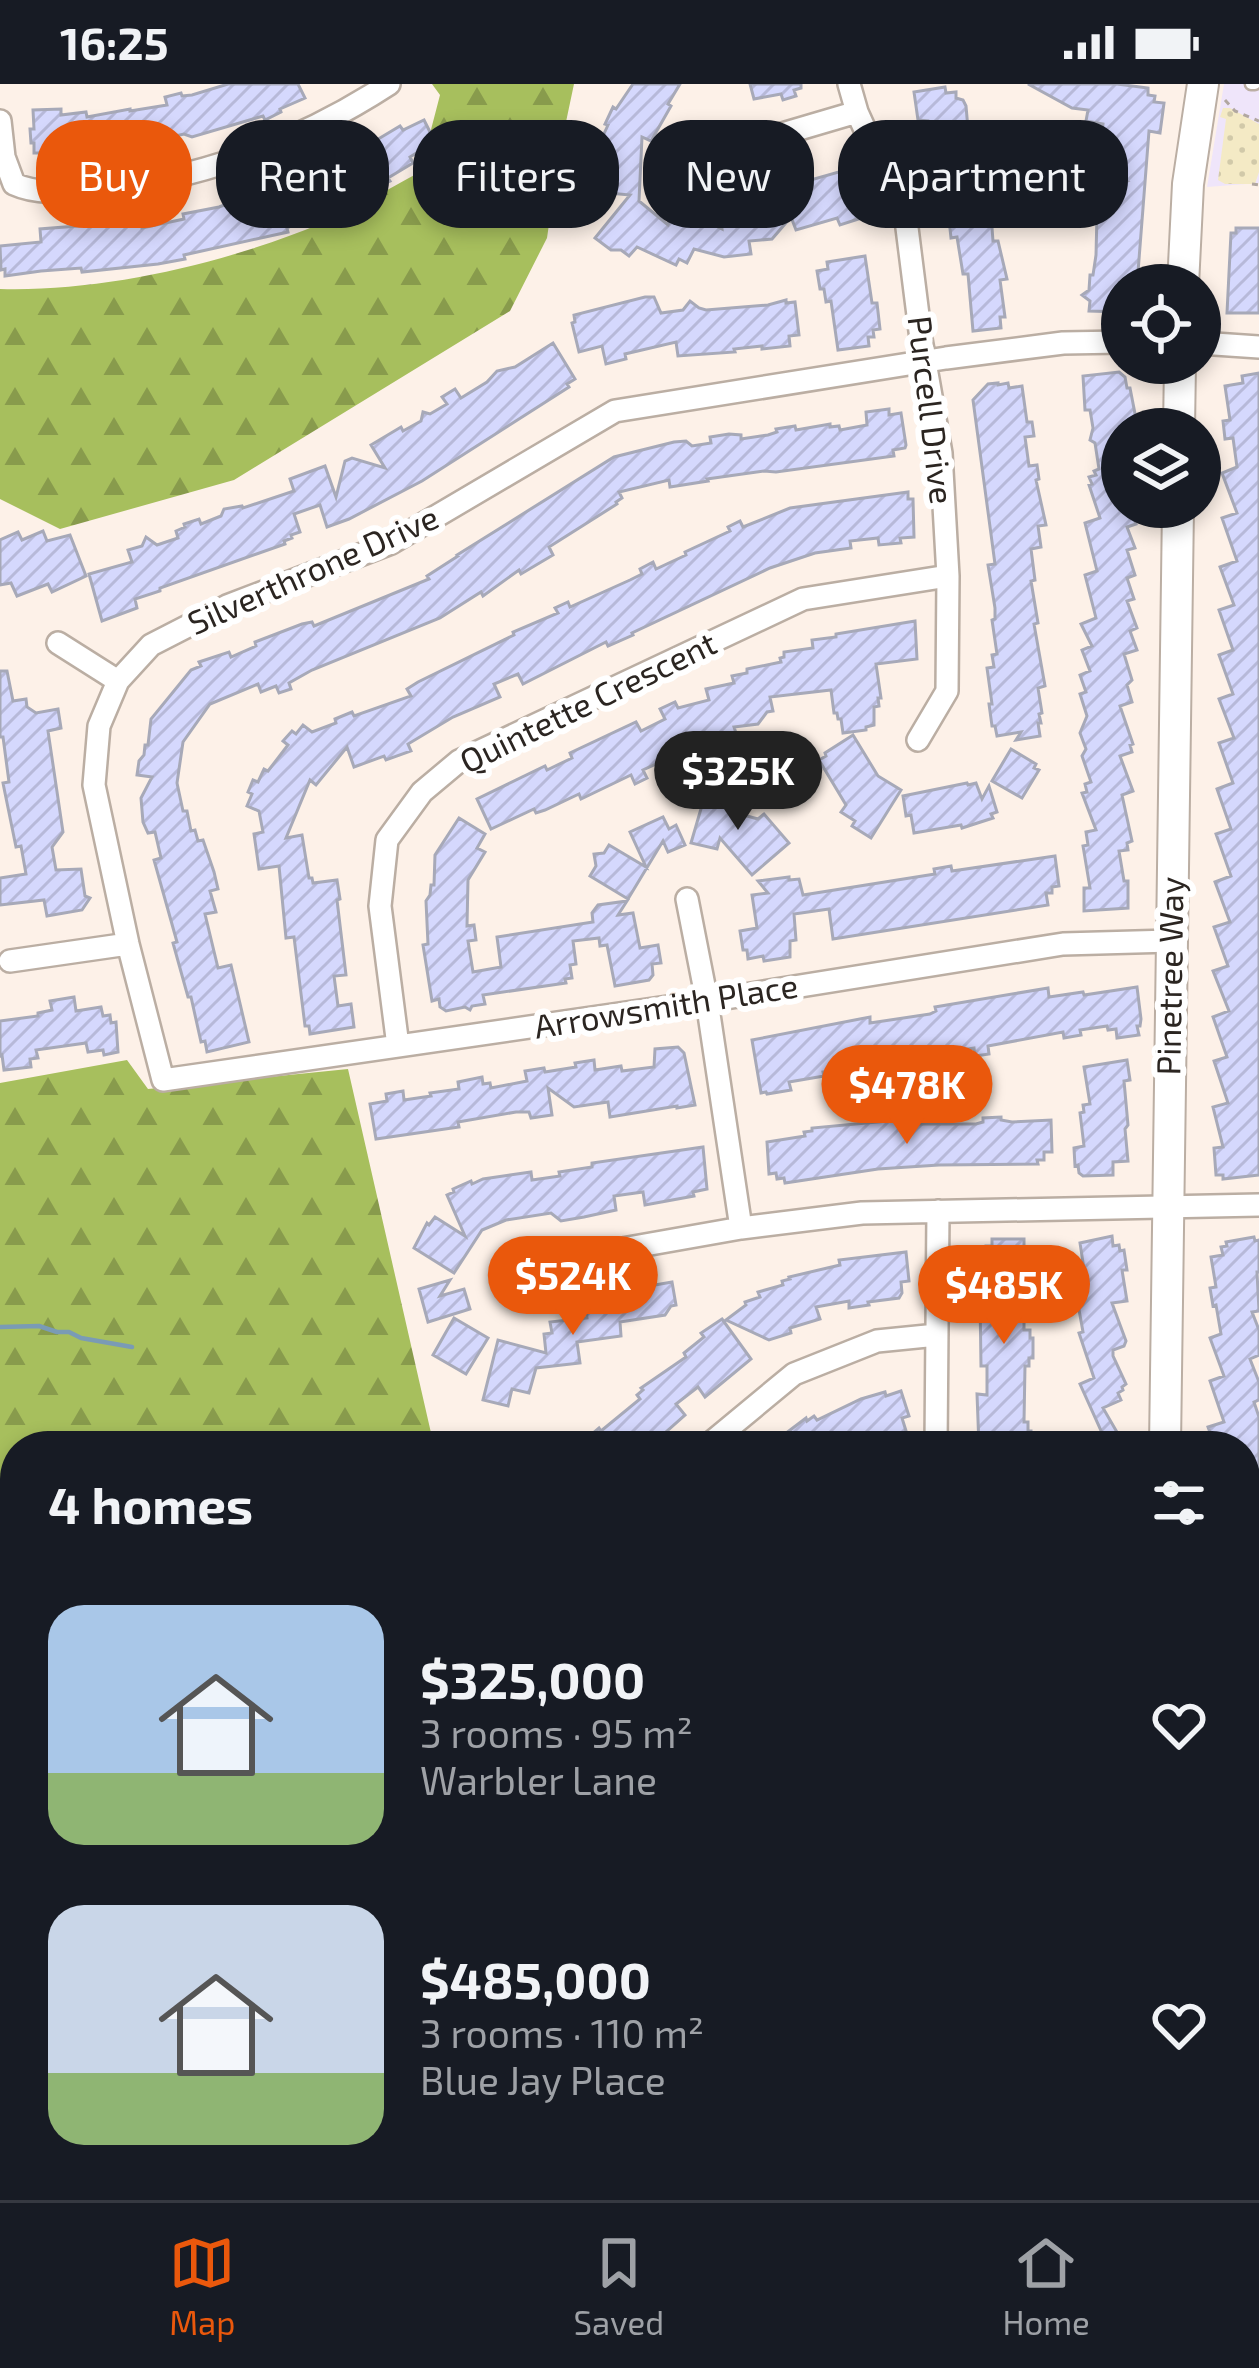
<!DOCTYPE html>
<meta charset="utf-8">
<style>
:root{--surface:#171b24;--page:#20242c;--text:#f1f3f6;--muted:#9ea1a6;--line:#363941;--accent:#ea580c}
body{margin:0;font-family:"Exo 2",sans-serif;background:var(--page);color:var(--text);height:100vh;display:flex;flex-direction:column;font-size:45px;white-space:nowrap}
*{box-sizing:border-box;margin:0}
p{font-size:39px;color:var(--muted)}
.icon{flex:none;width:66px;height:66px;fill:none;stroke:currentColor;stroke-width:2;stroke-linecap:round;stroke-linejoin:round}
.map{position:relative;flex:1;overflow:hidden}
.drawer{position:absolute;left:0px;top:1347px;width:1260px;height:771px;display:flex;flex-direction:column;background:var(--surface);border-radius:48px 48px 0 0;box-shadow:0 6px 18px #0003}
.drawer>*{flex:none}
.banner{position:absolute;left:36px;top:36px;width:1188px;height:108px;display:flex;gap:24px}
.buttons{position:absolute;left:1101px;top:180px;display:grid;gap:24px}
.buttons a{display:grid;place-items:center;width:120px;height:120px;border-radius:50%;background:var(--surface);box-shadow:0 6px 18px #0003;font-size:60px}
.price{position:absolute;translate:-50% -102px;padding:0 27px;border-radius:42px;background:var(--accent);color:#fff;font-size:39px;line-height:78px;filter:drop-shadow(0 3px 6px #0008)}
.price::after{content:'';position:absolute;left:50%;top:72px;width:36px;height:27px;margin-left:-18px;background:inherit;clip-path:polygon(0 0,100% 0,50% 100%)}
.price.selected{background:#222;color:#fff}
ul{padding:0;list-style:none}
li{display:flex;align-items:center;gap:36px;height:300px;padding:0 48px}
li span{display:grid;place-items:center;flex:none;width:336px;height:240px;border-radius:36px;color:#555}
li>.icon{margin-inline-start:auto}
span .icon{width:144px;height:144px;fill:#fffc;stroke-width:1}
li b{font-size:51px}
h2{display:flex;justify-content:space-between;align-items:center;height:144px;padding:0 48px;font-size:51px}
.chip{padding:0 42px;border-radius:48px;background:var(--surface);box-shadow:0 6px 18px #0003;font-size:42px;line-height:108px}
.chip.selected{background:var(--accent);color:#fff}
.status{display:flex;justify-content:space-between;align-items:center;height:84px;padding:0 60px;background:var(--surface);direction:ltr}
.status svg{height:33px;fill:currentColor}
.tabs{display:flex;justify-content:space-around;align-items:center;height:168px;border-top:3px solid var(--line);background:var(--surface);font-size:33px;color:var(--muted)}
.tabs a{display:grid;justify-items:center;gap:6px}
.tabs .selected{color:var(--accent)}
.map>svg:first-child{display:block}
.education{fill:#efe5fa}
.forest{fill:url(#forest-firs)}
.sand{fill:url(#sand-dots)}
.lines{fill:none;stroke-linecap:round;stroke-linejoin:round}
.stream{stroke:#7a9bb5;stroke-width:4.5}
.building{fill:url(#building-hatch);stroke:#a7a9b8;stroke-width:3}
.lane-casing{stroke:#bbaea3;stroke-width:15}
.street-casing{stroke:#bbaea3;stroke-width:26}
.secondary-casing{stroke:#bbaea3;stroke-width:34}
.path{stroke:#b1a7a0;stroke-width:3;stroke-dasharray:6 6;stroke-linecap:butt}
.lane{stroke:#fff;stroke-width:10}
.street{stroke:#fff;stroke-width:21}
.secondary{stroke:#fff;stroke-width:30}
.labels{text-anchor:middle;stroke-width:12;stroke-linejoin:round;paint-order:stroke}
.street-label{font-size:33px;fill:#2b2521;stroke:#fff}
</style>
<div class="status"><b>16:25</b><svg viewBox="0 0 49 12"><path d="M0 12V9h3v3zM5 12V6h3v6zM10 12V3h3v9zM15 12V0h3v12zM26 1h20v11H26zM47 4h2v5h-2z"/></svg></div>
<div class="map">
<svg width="1259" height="2116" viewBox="0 0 1259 2116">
<defs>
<pattern id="forest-firs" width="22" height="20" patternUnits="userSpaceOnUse" patternTransform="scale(3)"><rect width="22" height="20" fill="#a7bf5d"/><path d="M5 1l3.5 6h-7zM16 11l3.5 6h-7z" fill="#889b4c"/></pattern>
<pattern id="sand-dots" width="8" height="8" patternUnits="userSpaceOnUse" patternTransform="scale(3)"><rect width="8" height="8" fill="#f4eac5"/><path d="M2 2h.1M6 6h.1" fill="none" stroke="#d1c9a9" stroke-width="1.8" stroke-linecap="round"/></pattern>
<pattern id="building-hatch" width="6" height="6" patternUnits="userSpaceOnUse" patternTransform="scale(3)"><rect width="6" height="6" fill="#d5d8fd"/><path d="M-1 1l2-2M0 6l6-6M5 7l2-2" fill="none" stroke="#b7b9d9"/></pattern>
</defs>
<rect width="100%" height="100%" fill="#fdf1e8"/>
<path class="education" d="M1224 0H1259V99L1207 103Z"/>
<path class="forest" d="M432 0H574L559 71 547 154 510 227 234 396 60 445 0 415V205C103 208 227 179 322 139 355 125 388 105 420 88L440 11Z
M127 976 148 1005 348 985 434 1362H15V2103H604L607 2116H0V1657L15 1645C15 1630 11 1617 0 1605V999Z"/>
<path class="sand" d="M1223 24H1230L1259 40V88L1255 100H1225L1218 96 1226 35 1220 33Z"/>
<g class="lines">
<path class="stream" d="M0 1243 39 1242 57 1248H69L81 1254 132 1263
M0 1438 15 1490"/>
</g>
<path class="building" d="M228 0H298L305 14 280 25 281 28 265 36 263 32 192 53 184 50 130 62 131 66 107 70 42 74V69H34V59H31L30 45H34L33 26 61 25V31L86 28 87 33 130 25V27L167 21 165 13 181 9 182 12 192 11Z
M633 0H680L668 20 671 22 651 57 642 53 639 117 668 141 677 123 722 145 720 128 750 124 748 104 767 102 769 117 778 116 781 118 804 111 800 99 842 87 845 98 851 96 854 105 861 103 863 106 874 130 840 141 837 134 796 146 791 133 772 155 749 157 751 170 724 173 694 165 687 179 679 175 676 181 637 163 629 172 621 166H611L595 154 630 111 608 109V103L603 102 591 93 596 83 597 65 608 41 605 40 613 23 616 25Z
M750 0H801V4L794 6 796 12 783 16 781 10 754 15Z
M1028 0H1117L1148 4V11L1155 12 1154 18 1164 19 1160 49 1149 47 1137 201H1122V228L1089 227 1090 217 1082 211 1089 206 1090 191H1093L1096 171 1097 130 1090 118 1126 98 1093 94 1095 74H1099L1103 40 1086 37 1088 26 1072 24Z
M945 3 946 9 956 8V14L963 16 966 22 968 45 962 46 966 79 987 76 993 157H998L1007 195 1000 196 1005 233H1000L1001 244 973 247 968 190H963L957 153 951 154 943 78 933 71 928 37 918 36 914 8Z
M424 36 430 48 426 63 410 73 413 79 388 94 390 97 287 144 288 148 184 171 185 175 158 180 82 188 81 184 41 187 5 192V185L1 186 0 162 41 158 40 145 141 137 142 144 184 135 183 130 219 123 265 106 288 107 284 98 317 84 316 82 341 70 342 73 374 55 375 57 400 42 403 46Z
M1236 144H1259V229H1227L1231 149H1236Z
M865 172 872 219H877L880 245 873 246 874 253H868L869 262 838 266 831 217 826 218 824 205H820L817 187 828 185 827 178Z
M645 213H654L661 229 683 226 690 217 699 224 706 226 768 221 786 216V219L795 218 799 251 789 252 790 262 762 265V262L734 265 735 268 678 272 676 258 625 270 626 275 606 280 602 262 579 268 572 239 575 238 574 231Z
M553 259 575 295 567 300 569 303 422 397 349 435 327 443 320 421 294 430 300 448 291 451 292 454 284 457 285 460 160 504V507L135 515 137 524 102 537 89 490 132 478 128 466 142 462 146 453 157 461 178 454 176 447 185 443 184 440 199 435 201 440 221 432 224 425 242 422 243 424 294 407 290 395 325 382 336 413 345 377 352 374 385 384 371 361 401 343 403 347 421 337 423 328 430 330 447 320 442 313 455 305 461 314 487 298 497 287 515 283Z
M1119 288 1125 293 1127 304H1130L1138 345H1122V423H1130L1136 440 1127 443 1135 464 1127 466 1135 491 1127 494 1134 515 1127 517 1137 544 1130 547 1137 566 1124 570 1132 596 1127 601 1132 618 1120 622 1133 660 1130 661 1132 668 1120 672 1133 707 1122 711 1132 757 1127 759 1128 766 1119 767 1124 797H1128V824L1084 827V804H1090L1083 762 1088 761 1086 748 1096 746 1082 709 1087 708 1085 700 1091 698 1082 672 1086 665 1080 649 1087 632 1080 610 1086 608 1080 591 1090 587 1082 566 1092 562 1081 540 1096 534 1085 491 1097 487 1085 439 1100 434 1089 401 1092 400 1089 393 1096 391 1094 387 1099 385 1095 359 1090 356 1093 344 1090 326H1085L1083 292Z
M1259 289V1091L1223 1095V1091H1216L1214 1064 1223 1063 1213 1023 1228 1019 1214 977 1227 973 1213 933 1229 927 1213 887 1228 882 1214 843 1230 838 1215 798 1231 792 1216 750 1231 745 1217 705 1233 699 1219 659 1234 654 1219 615 1233 610 1219 571 1233 566 1219 526 1234 521 1220 483 1237 477 1222 434 1237 429 1222 389 1237 383 1233 354 1225 355 1223 337 1230 336 1225 302 1243 299 1242 292Z
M998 299V301L1008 299 1009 304 1022 302 1027 338H1032L1034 352 1025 353 1029 382 1037 381 1039 395 1036 396 1046 441 1038 442 1041 463 1031 465 1035 496 1031 497 1038 539 1034 540 1045 602 1038 604 1042 629 1039 630 1041 639H1038L1040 652 1016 656 1021 648 997 652 995 642H992L989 620H992L987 584 994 583 992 571 997 570 992 536 995 535V524L988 481 995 480 973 316 988 300Z
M889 325V331L901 329 906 361 905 364 893 366 894 372 776 388 764 387 707 395 708 397 670 403 669 396 619 408 622 414 616 418 617 420 549 463 553 471 521 490 519 486 483 512 481 508 440 534 312 586 289 599 291 605 279 609 276 602 261 608 258 600 210 620 183 658 177 699 183 727H187L191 747 195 746 198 757 203 756 214 788 218 805 210 807 216 828 205 830 218 884 231 881 249 958 207 968 205 957 201 958 191 913H188L173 859 177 858 154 776 161 774 155 748 148 749 143 738 141 714 152 693 137 691 139 677 144 671 145 661H148L151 635 191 586 201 582 199 578 229 568 231 573 256 562 255 558 302 540 312 538 314 542 429 495 427 492 458 472 457 471 614 373 674 358 686 357 692 362 711 359 710 353 729 350 741 351V355L768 351 777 348 776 345 795 342 796 346 830 340V343L839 342 840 346 867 341 866 328Z
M908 408V415H913L914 453 900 454 901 459 879 461 878 454 850 457 851 464 815 469 770 484 632 549 633 551 608 562 606 558 523 600 518 590 494 600 500 613 453 633 408 660 411 667 386 676 384 672 354 683 347 663 316 701 310 696 286 754 302 751 309 794H312L313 799 337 796 340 815 337 816 346 891 334 892 338 922 351 920 354 943 310 950 309 942H305L294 853 286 854 279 782 259 785 254 750 263 748 259 727 247 722 252 710 248 708 253 696 258 698 264 685 268 687 288 661 283 657 292 647 296 650 303 641 312 648 336 639 335 635 352 628 354 632 411 612 407 605 418 598 514 551 513 548 558 529 555 524 568 518 570 523 630 496 642 490 640 485 653 478 656 485 686 471 685 468 730 447 728 443 740 437 743 443 790 424Z
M43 447 47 457 70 451 86 492 52 508 48 500 17 512 11 499 0 501V456L18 448 22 456Z
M915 537 917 575 876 580 881 614H878L879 622 874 623V641L866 643V646L843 649 841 635H838L837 629H834L831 606 770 613 773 627 767 628 758 640 734 643 736 649 702 659 643 686 647 694 635 700 631 691 581 715 579 710 545 726 536 729 534 725 491 745 477 715 545 682 547 686 572 674 570 669 636 638 641 647 665 635 660 625 675 618 678 624 709 616 706 605 734 599 732 592 747 589V585L781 578 780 574 784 573V568L813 564 812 556 836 553V550Z
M0 587H7L13 617 26 615 27 623 36 629 58 625 61 644 48 647 63 748 52 763 56 786 81 785 85 812 90 814 82 826 47 832 44 816 0 821V794L26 790 21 762 16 763 5 709 3 699 9 698 3 653H0Z
M853 651 878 692 901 706 871 754 852 742 855 737 841 728 846 721 819 676 826 672 825 669Z
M1011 665 1036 680 1034 684 1039 686 1022 714 992 697Z
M967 699 968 701 976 699 982 715 989 702 997 728 991 730 993 734 962 744 961 741 914 749 911 731 906 732 903 712Z
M705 711 738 719 736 729 758 735 764 730 789 759 752 791 720 754 717 765 691 759Z
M663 733 669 745 676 741 685 761 668 768 663 757 628 815 590 792 596 782 594 770 604 769 609 761 646 783 630 748Z
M459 734 485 750 477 764 485 768 468 796 467 842 474 841 476 856 468 857 473 888 501 883 497 853 593 838 592 829 598 821 627 817 618 831 633 829 640 864 658 861 661 879 652 880 653 891 649 896 615 902 607 861 600 862 599 854 573 857 576 880 570 881 572 894 565 895 566 899 483 911 485 920 472 922 470 926 465 923 446 927 440 923 439 915 432 917 423 861 428 860 426 817 430 811 431 801H434L435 771Z
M1055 772 1059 802 1052 803V809H1046L1048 821 833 855 829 825 794 830 796 856 790 857V873L764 877 763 872 748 875 747 866H743L740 847 757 844 752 811 768 809 758 797 789 793V796L799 795 803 811 935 790 934 785 951 782 952 787Z
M1137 903 1141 935 1140 942H1137L1139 951 1117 954 1116 945 1108 946 1107 942 1080 946 1081 951 1064 954 1063 948 988 962 989 970 975 972 974 964 922 973 904 978V982L857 989 856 983 823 988 824 992 789 998 791 1006 767 1010 766 1008 761 1009 752 956 870 933V939L930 930 936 927 935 923 1048 904 1049 913 1083 908 1084 911Z
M74 913 76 927 101 923 103 932 110 931 111 939 116 938 118 968 104 971 103 966 88 968 86 959 36 966 38 974 30 975 31 983 4 986 2 971 0 972V937L38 932V929L52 926 50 917Z
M678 963 684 969 695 1021 677 1024V1022L610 1033 608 1018 574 1023 548 1004 552 1031 531 1034 529 1028H516L458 1038 459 1043 376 1055 370 1020 387 1017 386 1010 403 1007 404 1016 431 1012 430 1009 459 1005 458 998 482 993 483 1000 490 999 491 1004 527 997 525 987 544 984 545 988 576 983 575 979 594 976 595 986 621 982 622 987 654 983 655 965Z
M1127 976 1130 996 1124 997 1128 1041 1125 1045 1128 1077 1113 1078V1091L1083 1092 1079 1089 1078 1081 1075 1082 1074 1064 1084 1062 1080 1029 1084 1028 1083 1021 1090 1020 1084 983Z
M1001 1033V1036L1012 1038 1051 1036 1052 1068H1044V1076H1037L1038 1080 939 1081 878 1085 785 1099 784 1094 777 1095 776 1089 769 1090 767 1058 805 1052 804 1048 812 1047V1044L910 1035V1040H976L983 1038V1034Z
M703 1063 707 1105 693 1108 694 1112 645 1121 643 1108 614 1112 616 1126 584 1133 561 1137 551 1129 506 1136 482 1146 454 1189 414 1164 427 1139 429 1141 435 1133 465 1152 447 1111 454 1108 453 1105 471 1097 472 1100 483 1095 531 1088 532 1096 560 1092 559 1088 592 1083V1079Z
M1112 1152 1113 1162 1119 1161 1120 1167 1124 1166 1127 1186H1122L1127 1217 1112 1219 1126 1257 1124 1262 1113 1266V1272L1126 1300 1122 1303 1123 1306 1118 1309 1121 1316 1103 1324 1125 1362H1080L1102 1349 1080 1300 1094 1294 1079 1249 1083 1248 1076 1209H1079L1078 1199 1086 1198 1080 1159Z
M1254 1153 1255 1157 1259 1156V1188H1257L1259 1227 1252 1228 1259 1246V1271L1250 1275 1259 1298V1316L1254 1318 1259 1333V1564L1245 1531V1362H1215L1208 1343 1224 1338 1210 1297 1224 1292 1210 1254 1221 1250 1216 1221 1213 1222 1210 1204 1216 1203 1211 1173 1223 1171 1221 1163 1227 1162 1226 1158Z
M992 1155H1024V1246H1030V1254H1033V1274H1029V1282H1025L1024 1338H1028V1347H1031V1362H979L977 1310 987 1311V1282H981L980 1215H985V1187H981V1168H986V1162H992Z
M906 1168 909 1197 901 1198 902 1209 899 1214 868 1218 869 1221 849 1224V1217L816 1223 820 1235 790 1244 791 1249 769 1256 726 1236 746 1221 745 1218 760 1213 758 1208 783 1201 782 1197 790 1195 789 1193 840 1181 839 1176Z
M450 1196 440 1212 464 1205 470 1225 428 1238 419 1205Z
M672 1198 676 1221 671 1222 665 1231 620 1238 621 1252 577 1258 580 1279 536 1284 529 1309 512 1305 508 1322 483 1316 498 1256 546 1269 544 1250 552 1249 550 1238 587 1234 586 1224 593 1223 592 1218 598 1217V1211Z
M454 1234 488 1254 466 1290 433 1271Z
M722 1235 751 1275 705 1313 698 1303 676 1320 685 1331 650 1362H578L599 1344 601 1347 640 1315 637 1311 643 1306 641 1304 686 1273 684 1269 704 1253 701 1249Z
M901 1307 909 1332 902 1334 907 1350 865 1362H769L806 1334 807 1337 814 1332 817 1336 861 1315 885 1308 886 1312Z
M1259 1740V1769L1249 1776 1259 1786V1811L1245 1825V1750Z
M1259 2014V2080L1253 2091 1259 2094V2116L1245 2109V2041Z"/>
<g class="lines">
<g class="lane-casing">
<path id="lane" d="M1251 0H1255
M617 2103 620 2116"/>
</g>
<g class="street-casing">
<path id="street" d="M849 0 857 28 906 136 921 255 941 369 948 492 947 607 918 656
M0 37 4 73 14 100C36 110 62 108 87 106 195 98 298 59 389 0
M701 63 772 53 857 28
M1122 258 1063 259 946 274 615 327 391 459 227 522 151 561 118 597 99 642 94 701 128 860 163 996 688 920 1063 860 1171 857
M1200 259 1259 263
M58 559 118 597
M687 815 707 917 741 1144
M10 877 128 860
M398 962 380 822 387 756 422 708 459 677 803 515 948 492
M517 1191 594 1170 741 1144 862 1129 1259 1121
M707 1362 794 1290 877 1257 937 1251
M936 1362 938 1127
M1245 1698 1259 1690
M714 2116 721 2103
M860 2116 866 2103
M1002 2116 1009 2103
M1158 2116 1165 2103"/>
</g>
<g class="secondary-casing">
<path id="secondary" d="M1183 201 1188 100 1203 0
M1179 345 1180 279
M1165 1362 1178 423
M1245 1636 1259 1659"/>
</g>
<path class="path" d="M1225 16 1235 27 1259 37
M1252 100 1259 101
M1245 1541 1259 1535"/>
<use href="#lane" class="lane"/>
<use href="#street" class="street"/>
<use href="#secondary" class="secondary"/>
</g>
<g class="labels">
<g class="street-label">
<text transform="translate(931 326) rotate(83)" y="12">Purcell Drive</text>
<text transform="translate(313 486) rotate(-24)" y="12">Silverthrone Drive</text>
<text transform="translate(588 618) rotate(-26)" y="12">Quintette Crescent</text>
<text transform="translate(1170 892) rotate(-89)" y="12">Pinetree Way</text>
<text transform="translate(666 922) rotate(-9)" y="12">Arrowsmith Place</text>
</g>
</g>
</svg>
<div class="buttons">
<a><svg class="icon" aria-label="locate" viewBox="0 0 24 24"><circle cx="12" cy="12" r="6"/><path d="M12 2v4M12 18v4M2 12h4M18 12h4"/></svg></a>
<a><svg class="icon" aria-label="layers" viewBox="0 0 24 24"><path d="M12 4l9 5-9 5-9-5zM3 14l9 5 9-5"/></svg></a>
</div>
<b class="price selected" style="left:738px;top:749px">$325K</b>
<b class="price" style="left:907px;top:1063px">$478K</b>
<b class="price" style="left:573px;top:1254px">$524K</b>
<b class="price" style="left:1004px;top:1263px">$485K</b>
<div class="banner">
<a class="chip selected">Buy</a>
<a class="chip">Rent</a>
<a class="chip">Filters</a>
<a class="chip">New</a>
<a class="chip">Apartment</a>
</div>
<section class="drawer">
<h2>4 homes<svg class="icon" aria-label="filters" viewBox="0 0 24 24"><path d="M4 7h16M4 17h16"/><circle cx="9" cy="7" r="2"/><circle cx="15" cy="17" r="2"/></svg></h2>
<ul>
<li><span style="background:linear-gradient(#a9c7e8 70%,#8fb573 0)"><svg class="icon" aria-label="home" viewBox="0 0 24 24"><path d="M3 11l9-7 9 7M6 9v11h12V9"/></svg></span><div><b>$325,000</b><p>3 rooms · 95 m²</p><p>Warbler Lane</p></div><svg class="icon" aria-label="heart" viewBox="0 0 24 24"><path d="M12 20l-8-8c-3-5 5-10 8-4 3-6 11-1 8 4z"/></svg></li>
<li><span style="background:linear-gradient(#c9d6e8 70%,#8fb573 0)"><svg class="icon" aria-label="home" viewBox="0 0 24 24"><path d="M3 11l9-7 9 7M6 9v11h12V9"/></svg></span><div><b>$485,000</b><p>3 rooms · 110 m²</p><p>Blue Jay Place</p></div><svg class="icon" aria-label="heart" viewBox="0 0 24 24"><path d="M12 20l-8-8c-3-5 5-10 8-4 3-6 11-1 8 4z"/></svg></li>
</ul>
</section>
</div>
<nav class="tabs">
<a class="selected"><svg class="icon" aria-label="map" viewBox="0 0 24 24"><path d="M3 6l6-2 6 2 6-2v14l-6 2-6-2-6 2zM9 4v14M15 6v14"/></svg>Map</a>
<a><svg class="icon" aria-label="saved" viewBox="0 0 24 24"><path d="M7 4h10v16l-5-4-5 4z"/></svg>Saved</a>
<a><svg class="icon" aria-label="home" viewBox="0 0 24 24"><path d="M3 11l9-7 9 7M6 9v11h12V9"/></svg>Home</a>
</nav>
